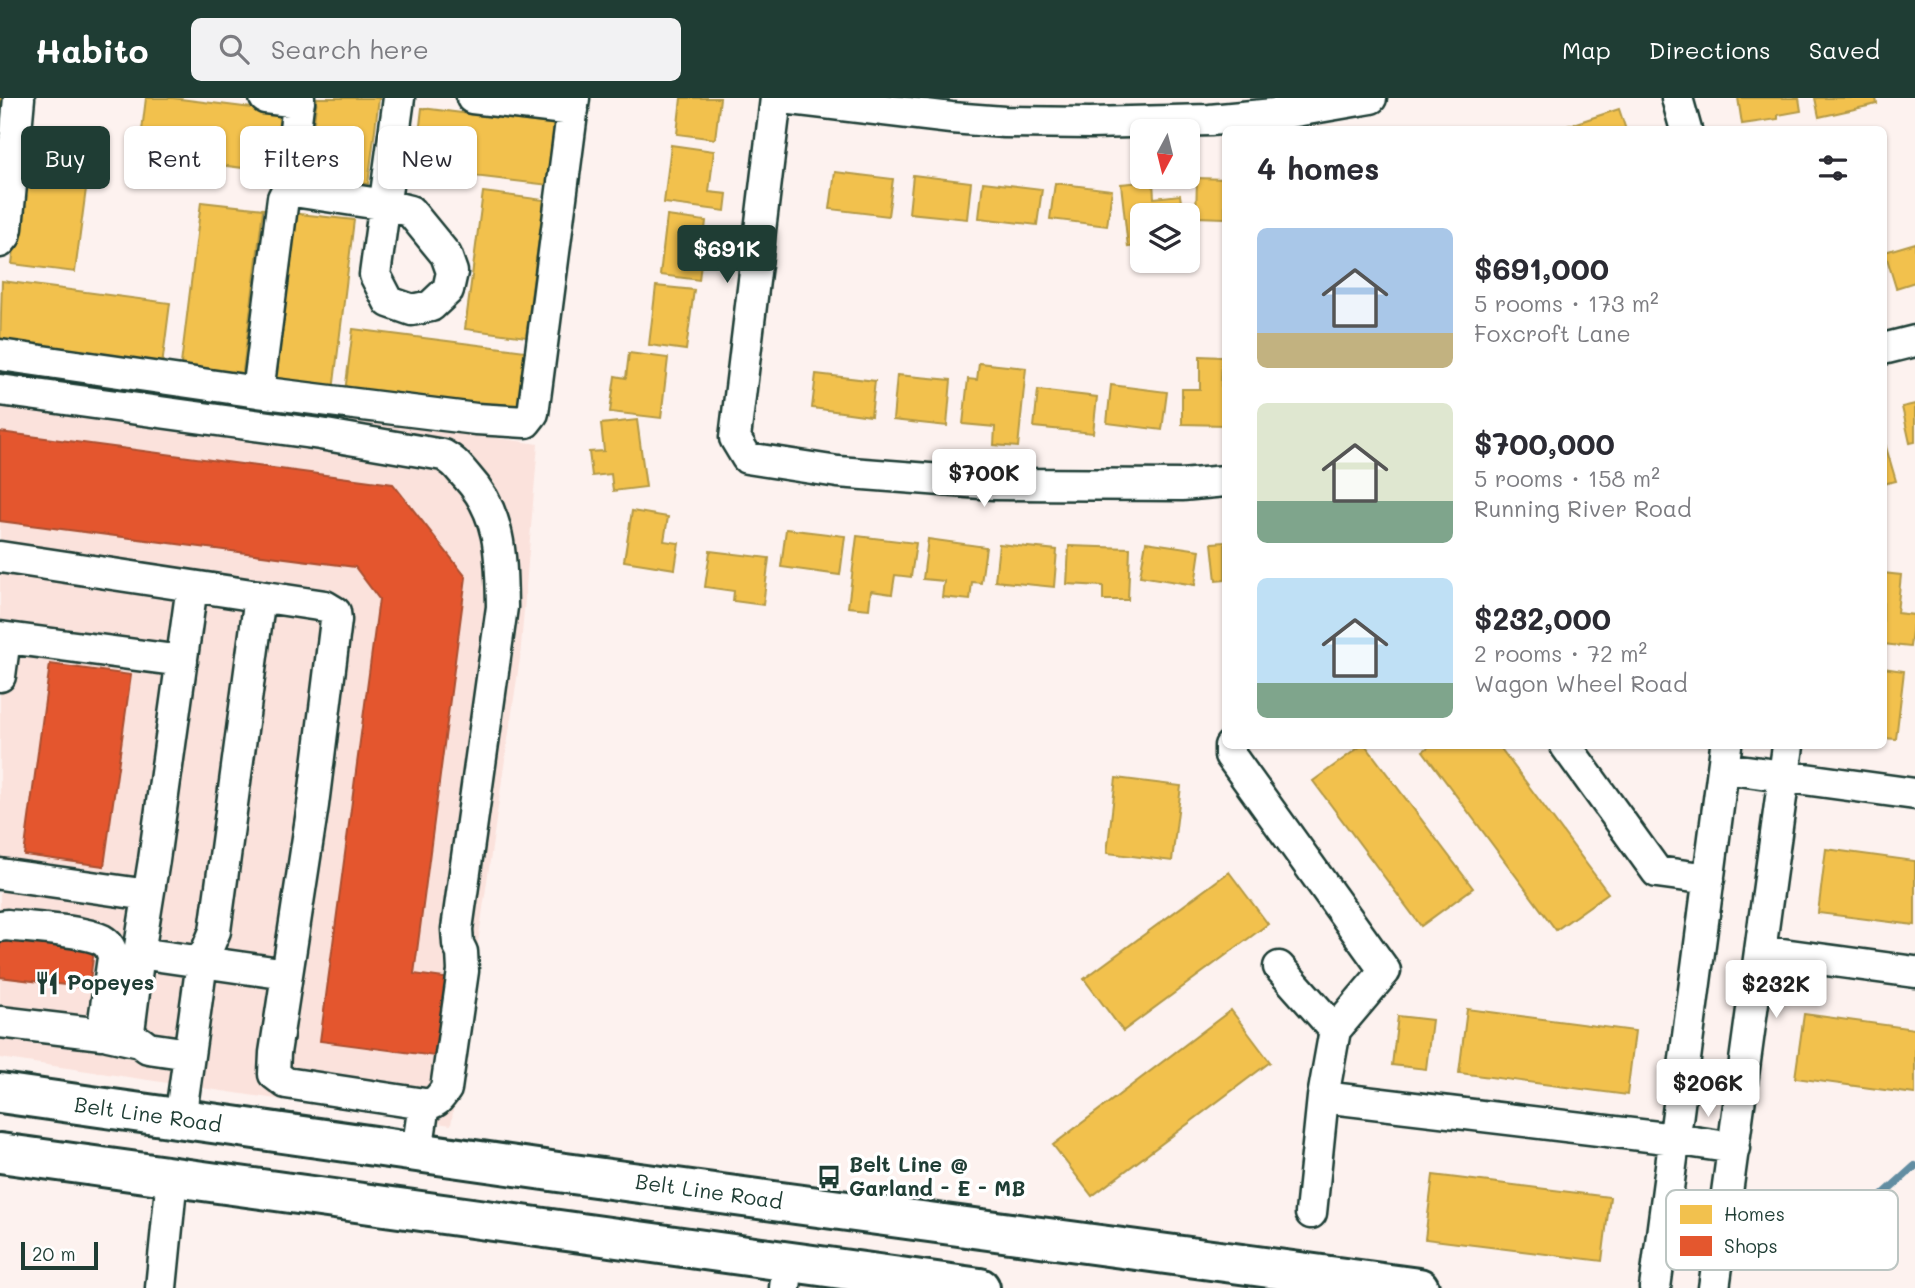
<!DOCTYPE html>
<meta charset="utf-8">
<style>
:root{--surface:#fff;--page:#f2f2f3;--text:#2b2b33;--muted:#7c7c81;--accent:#1f3d34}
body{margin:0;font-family:Mali,sans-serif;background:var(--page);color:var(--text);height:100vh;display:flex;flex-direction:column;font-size:26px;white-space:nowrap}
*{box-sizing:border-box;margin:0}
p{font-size:23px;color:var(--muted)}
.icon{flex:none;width:38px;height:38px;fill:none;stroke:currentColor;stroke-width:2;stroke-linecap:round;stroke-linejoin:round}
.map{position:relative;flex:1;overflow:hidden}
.panel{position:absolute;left:1222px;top:28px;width:665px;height:623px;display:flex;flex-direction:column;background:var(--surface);border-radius:10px;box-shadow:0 2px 5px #0004}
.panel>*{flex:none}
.guide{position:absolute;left:21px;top:28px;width:665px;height:63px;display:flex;gap:14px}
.needle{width:46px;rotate:187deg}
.buttons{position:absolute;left:1130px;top:21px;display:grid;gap:14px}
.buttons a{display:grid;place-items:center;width:70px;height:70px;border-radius:10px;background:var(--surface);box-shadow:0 2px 5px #0004;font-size:35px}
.scale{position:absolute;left:21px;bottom:18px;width:77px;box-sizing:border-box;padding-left:7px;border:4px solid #1f3d34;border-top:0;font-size:19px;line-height:24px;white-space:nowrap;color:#1f3d34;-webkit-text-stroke:5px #fff;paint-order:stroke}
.price{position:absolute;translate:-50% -60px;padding:0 16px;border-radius:7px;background:#fff;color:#222;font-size:23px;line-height:46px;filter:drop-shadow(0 2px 4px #0008)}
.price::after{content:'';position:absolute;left:50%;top:42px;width:21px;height:16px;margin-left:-10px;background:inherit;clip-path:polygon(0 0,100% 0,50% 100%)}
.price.selected{background:var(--accent);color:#fff}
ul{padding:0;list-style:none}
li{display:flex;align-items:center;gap:21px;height:175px;padding:0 35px}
li span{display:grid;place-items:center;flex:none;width:196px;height:140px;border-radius:10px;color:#555}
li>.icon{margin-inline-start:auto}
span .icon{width:84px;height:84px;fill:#fffc;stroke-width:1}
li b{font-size:30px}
h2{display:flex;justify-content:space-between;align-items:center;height:84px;padding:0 35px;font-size:30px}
.tag{padding:0 24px;border-radius:10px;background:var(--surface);box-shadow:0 2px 5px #0004;font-size:24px;line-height:63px}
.tag.selected{background:var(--accent);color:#fff}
header{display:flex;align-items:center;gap:42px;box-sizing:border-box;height:98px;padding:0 35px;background:var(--accent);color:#fff}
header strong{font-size:33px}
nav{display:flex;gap:38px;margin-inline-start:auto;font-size:24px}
.search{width:490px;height:63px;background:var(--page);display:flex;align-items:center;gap:18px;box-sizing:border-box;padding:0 24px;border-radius:10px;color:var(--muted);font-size:26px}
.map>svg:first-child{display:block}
.built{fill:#fbe2dc}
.homes{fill:#f2c14e;stroke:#b39946;stroke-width:2}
.shops{fill:#e4572e;stroke:#a94f30;stroke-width:2}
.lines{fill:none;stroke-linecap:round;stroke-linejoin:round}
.stream{stroke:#628da2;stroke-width:8}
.minor-casing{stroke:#1f3d34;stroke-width:35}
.major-casing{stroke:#1f3d34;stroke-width:44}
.minor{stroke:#fff;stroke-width:30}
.major{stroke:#fff;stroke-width:38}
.labels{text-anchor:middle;stroke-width:7;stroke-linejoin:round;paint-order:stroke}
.poi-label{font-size:21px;font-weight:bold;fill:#1f3d34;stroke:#fff;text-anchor:start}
.street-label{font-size:21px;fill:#1f3d34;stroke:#fff}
.key{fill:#fff;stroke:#bcc5c2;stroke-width:2}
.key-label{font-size:19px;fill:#1f3d34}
</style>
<header>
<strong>Habito</strong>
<div class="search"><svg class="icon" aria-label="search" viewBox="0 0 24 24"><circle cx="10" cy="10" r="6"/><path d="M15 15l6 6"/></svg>Search here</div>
<nav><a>Map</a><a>Directions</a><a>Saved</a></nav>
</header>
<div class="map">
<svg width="1915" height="1190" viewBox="0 0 1915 1190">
<rect width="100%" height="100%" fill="#fdf2ef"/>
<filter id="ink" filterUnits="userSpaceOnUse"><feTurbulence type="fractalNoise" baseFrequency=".0143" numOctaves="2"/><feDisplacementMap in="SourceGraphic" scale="14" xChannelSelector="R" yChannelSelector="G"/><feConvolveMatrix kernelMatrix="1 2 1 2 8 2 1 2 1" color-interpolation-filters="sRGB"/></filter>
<g filter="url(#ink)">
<path class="built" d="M0 266 538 346 520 560 451 1027 0 960Z"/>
<path class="homes" d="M0 0H7L0 53Z
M146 0H172L283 14 275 74 139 57Z
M317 0H379L368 86 307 79Z
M681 0H720L715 41 677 36Z
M1738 0H1799L1801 13 1778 17V21L1742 26Z
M1815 0H1876L1877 6 1819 19Z
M422 10 557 27 549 87 415 71Z
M1619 11 1626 32H1565L1564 29Z
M45 32 93 38 75 174 12 166 27 47 43 49Z
M671 47 714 53 709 94 727 96 725 113 664 105Z
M835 74 893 81 888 118 830 111Z
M913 77 971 84 967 121 909 115Z
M1197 80 1225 81V120L1196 119Z
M1153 83 1154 100 1180 97 1183 117H1143V147L1128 149 1121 86Z
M983 84 1042 91 1037 127 979 120Z
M1055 85 1112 92 1107 128 1050 121Z
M483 94 544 102 526 239 465 231Z
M201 104 263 111 242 281 180 274Z
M290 115 354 122 333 293 269 285Z
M667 118 706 123 699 182 660 177Z
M1915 145V184L1896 190 1885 154Z
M2 183 170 205 162 268 0 247Z
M656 188 694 192 686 252 649 247Z
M353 231 526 253 518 315 345 294Z
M629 255 668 260 661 320 610 314 615 278 626 280Z
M1200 258 1222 259 1221 288H1225V327L1182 326V291H1200Z
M979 265 1026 270 1018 349 994 347 995 329 963 326 968 281 977 282Z
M816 276 875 283 871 318 812 310Z
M897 277 951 282 947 328 893 322Z
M1111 287 1167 294 1162 332 1107 325Z
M1038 292 1097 299 1093 335 1034 329Z
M1915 306V344L1910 345 1902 309Z
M637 322 646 389 613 393 611 376 592 378 589 354 604 353 601 326Z
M1883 339 1896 383 1883 386Z
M632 413 668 419 664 443 679 445 675 471 624 463Z
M786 431 845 438 840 477 781 469Z
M857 438 916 445 911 479 895 477 892 496 871 493 869 511 848 509Z
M928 441 986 449 981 485 972 484 970 502 942 499 944 483 923 481Z
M1146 444 1200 452 1195 487 1140 478Z
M1225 444V482L1216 483 1212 445Z
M999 446 1057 452 1054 489 995 483Z
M1069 448 1130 450 1128 502H1103V488L1067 486Z
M710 453 769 460 763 507 733 503 734 493 705 489Z
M1883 475 1901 477 1897 515 1914 517 1910 549 1883 546Z
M1883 570 1904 573 1896 641 1883 640Z
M1361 648H1366L1473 790 1421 828 1313 683Z
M1430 648H1499L1608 795 1556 832 1423 653Z
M1116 680 1181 688 1172 763 1107 755Z
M1826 751 1915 763V827L1818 815Z
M1229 774 1268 826 1123 933 1084 881Z
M1467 911 1635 933 1627 997 1459 975Z
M1231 912 1270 964 1092 1098 1053 1047Z
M1804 916 1915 931V996L1795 980Z
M1398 918 1432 922 1426 971 1392 967Z
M1433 1077 1610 1099 1602 1163 1425 1141Z"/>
<path class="shops" d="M0 334 393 386 466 479 414 876 452 881 442 959 320 943 379 501 355 469 0 423Z
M50 566 131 577 104 768 24 757Z
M0 840 94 852 89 890 0 879Z"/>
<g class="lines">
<path class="stream" d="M1744 1154 1814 1159 1915 1068"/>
<g class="minor-casing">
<path id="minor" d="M265 0 299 4
M399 0 375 177 389 204 412 212 431 208 448 192 452 174 446 157 410 113 386 107 287 92 283 100 258 294 476 321 526 324 533 315 534 308 574 0
M472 0 573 12
M776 0 735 340 747 360 838 374 994 386 1182 387 1225 383
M783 0 951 20 1004 24 1090 25 1210 22 1284 15 1371 0
M1677 0 1686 32
M287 92 299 0
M0 144 5 138 7 130 19 0
M1883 251 1915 243
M0 257 258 294
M0 292 320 336 443 357C457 365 457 368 467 379 502 417 501 460 502 509L457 831 458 846 462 854 463 873 446 991C440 999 436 1007 424 1006L417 1054
M0 459 325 508 335 514 336 522 313 707 275 955 274 976 286 985 424 1006
M0 539 182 563
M0 578 5 540
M1230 648V657L1385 873 1335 932 1323 999
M1566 648 1657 774 1709 781
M1724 670 1915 696
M0 776 148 797
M0 828 7 827C31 830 82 832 102 842 109 846 112 852 113 860L102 936 0 924
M1760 853 1915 874
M139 855 287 876
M1279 869 1335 932
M108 937 140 944 148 950 189 956
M128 941 139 855 154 762 192 488
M180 1022 202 864 215 833 260 498
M1311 1115 1323 999 1674 1041 1734 1050
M161 1190 172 1079
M785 1190 788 1163
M1655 1190 1726 648
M1714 1190 1788 648"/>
</g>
<g class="major-casing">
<path id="major" d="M0 995 558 1074 1419 1190
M0 1055 980 1190"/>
</g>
<use href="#minor" class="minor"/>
<use href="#major" class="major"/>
</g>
</g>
<defs>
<g id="restaurant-bare" transform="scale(1.89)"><path d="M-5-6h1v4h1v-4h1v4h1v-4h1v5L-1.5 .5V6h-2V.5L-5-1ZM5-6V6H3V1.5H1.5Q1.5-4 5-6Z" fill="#1f3d34" stroke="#fff" stroke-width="2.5" paint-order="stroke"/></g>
<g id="bus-bare" transform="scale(1.89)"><path d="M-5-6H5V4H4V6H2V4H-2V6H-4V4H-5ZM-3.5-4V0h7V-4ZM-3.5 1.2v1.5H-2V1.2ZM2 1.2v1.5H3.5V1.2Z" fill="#1f3d34" stroke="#fff" stroke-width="2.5" paint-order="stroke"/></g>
</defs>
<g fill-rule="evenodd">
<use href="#restaurant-bare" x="47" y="885"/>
<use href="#bus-bare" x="829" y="1079"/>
</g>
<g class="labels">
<g class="poi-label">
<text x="67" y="892">Popeyes</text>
<text x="849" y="1074">Belt Line @<tspan x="849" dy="24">Garland - E - MB</tspan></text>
</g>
<g class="street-label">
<text transform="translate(148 1017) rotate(8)" y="7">Belt Line Road</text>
<text transform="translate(709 1094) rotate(8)" y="7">Belt Line Road</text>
</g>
</g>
<rect x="1666" y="1092" width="232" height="80" rx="10" class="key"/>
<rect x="1680" y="1107" width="32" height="19" fill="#f2c14e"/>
<rect x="1680" y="1138" width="32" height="20" fill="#e4572e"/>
<g class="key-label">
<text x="1724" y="1123">Homes</text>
<text x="1724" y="1155">Shops</text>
</g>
</svg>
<div class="buttons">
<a><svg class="needle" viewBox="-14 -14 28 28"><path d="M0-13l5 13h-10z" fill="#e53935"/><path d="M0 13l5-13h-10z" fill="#7c7c81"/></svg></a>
<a><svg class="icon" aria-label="layers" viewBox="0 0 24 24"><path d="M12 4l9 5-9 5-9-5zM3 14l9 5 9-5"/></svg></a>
</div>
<div class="scale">20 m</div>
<b class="price selected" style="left:727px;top:187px">$691K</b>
<b class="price" style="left:984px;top:411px">$700K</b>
<b class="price" style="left:1776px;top:922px">$232K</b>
<b class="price" style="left:1708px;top:1021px">$206K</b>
<div class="guide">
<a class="tag selected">Buy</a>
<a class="tag">Rent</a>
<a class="tag">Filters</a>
<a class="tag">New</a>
</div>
<section class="panel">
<h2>4 homes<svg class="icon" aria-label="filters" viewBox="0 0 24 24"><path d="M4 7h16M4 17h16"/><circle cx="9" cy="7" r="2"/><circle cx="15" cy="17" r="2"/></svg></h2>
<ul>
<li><span style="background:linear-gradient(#a9c7e8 75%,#c2b280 0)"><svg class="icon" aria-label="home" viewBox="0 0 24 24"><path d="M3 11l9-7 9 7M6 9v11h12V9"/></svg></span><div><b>$691,000</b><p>5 rooms · 173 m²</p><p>Foxcroft Lane</p></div></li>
<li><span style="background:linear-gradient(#dfe7d0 70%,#7fa58c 0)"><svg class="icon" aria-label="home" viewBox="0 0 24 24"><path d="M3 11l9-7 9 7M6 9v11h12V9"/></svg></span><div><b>$700,000</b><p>5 rooms · 158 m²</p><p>Running River Road</p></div></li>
<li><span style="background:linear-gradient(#bfe0f5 75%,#7fa58c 0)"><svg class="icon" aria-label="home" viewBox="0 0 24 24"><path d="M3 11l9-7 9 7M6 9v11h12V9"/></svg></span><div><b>$232,000</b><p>2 rooms · 72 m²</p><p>Wagon Wheel Road</p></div></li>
</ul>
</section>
</div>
